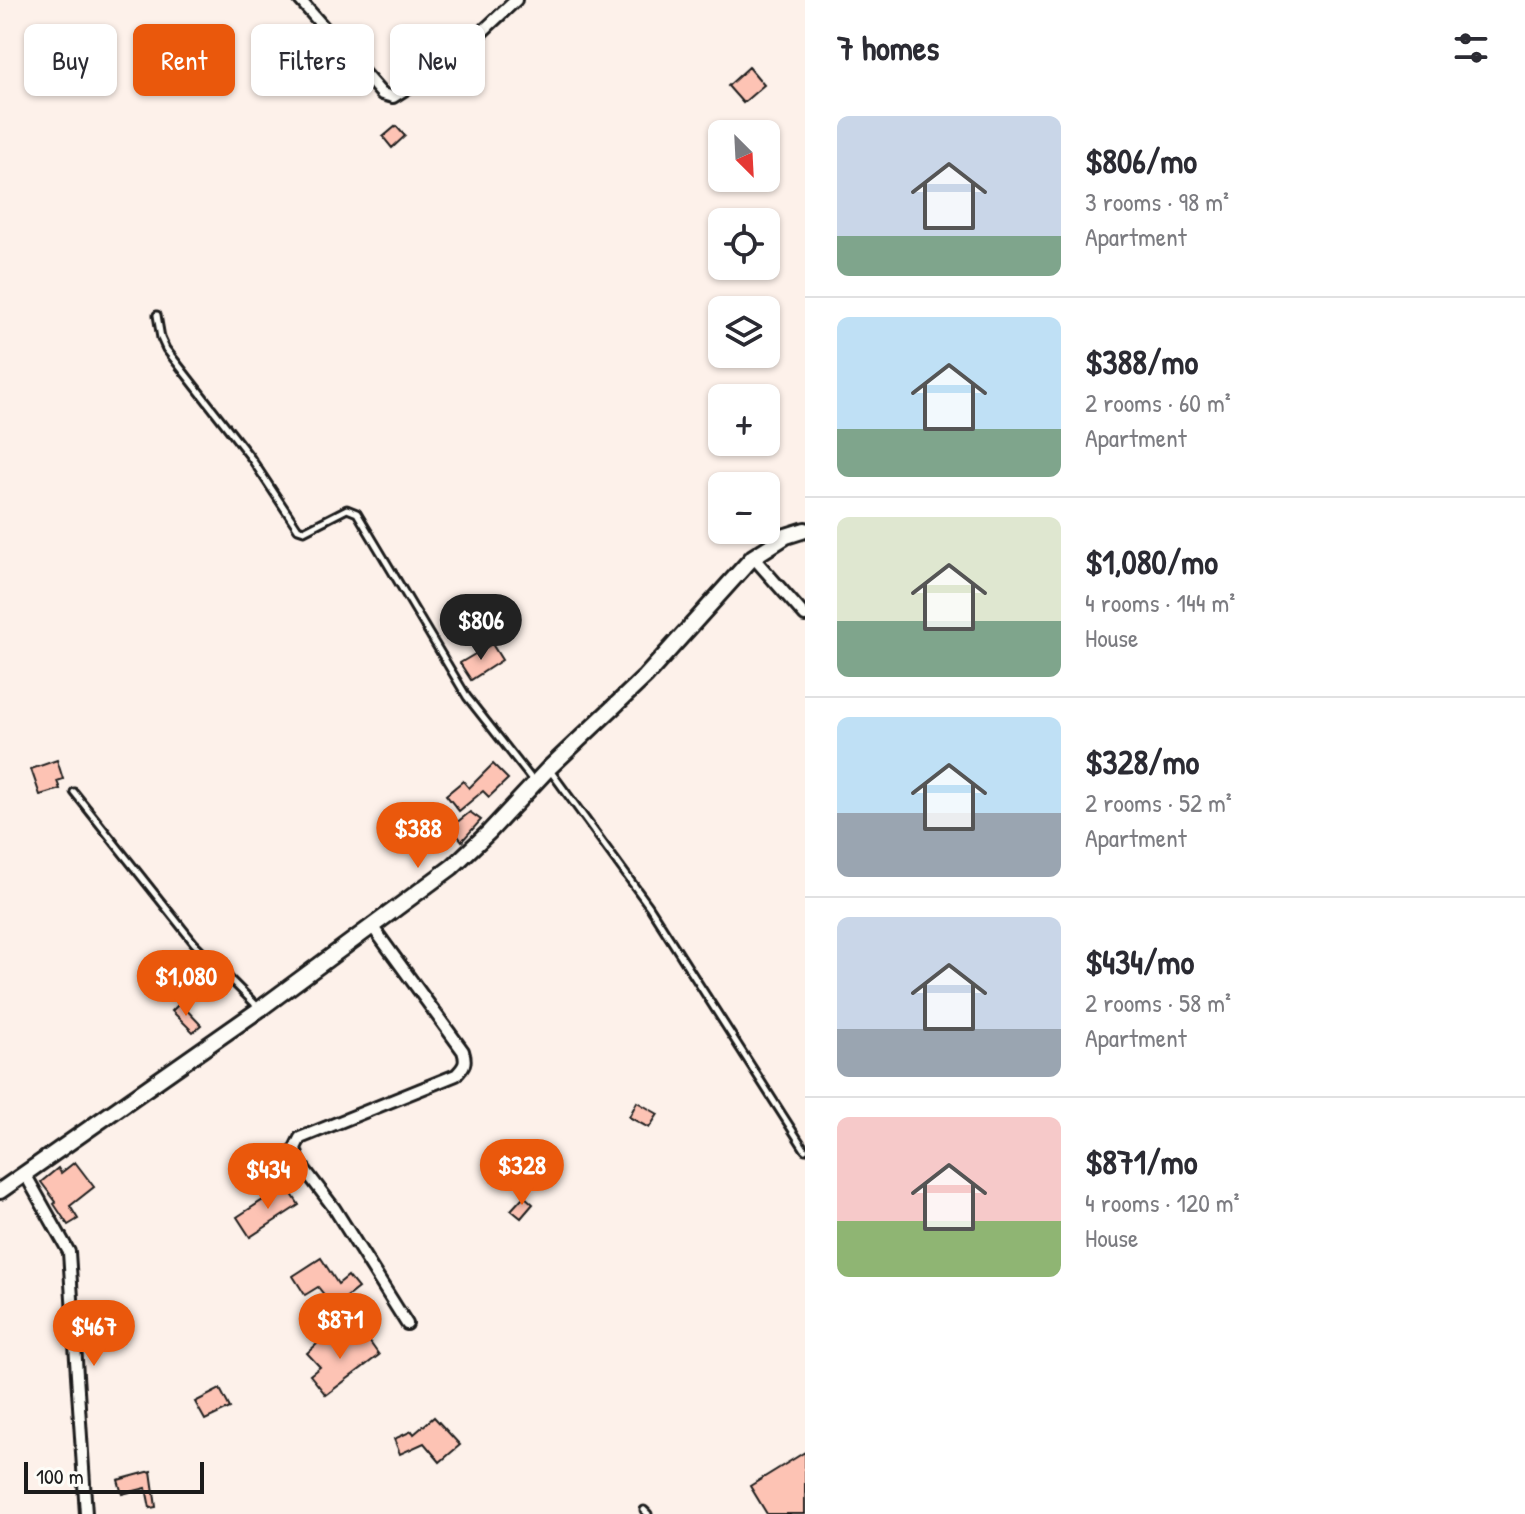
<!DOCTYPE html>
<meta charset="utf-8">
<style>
:root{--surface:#fff;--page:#f2f2f3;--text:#2b2b33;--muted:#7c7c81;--line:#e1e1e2;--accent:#ea580c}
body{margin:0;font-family:"Patrick Hand",sans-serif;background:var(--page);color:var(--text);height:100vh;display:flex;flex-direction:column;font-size:30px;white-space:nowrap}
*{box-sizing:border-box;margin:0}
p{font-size:26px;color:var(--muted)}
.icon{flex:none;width:44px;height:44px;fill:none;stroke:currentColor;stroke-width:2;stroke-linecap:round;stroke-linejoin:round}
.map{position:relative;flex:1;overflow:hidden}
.drawer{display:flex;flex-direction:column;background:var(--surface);width:720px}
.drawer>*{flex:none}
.banner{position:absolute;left:24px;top:24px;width:660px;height:72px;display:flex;gap:16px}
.needle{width:52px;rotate:156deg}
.controls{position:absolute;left:708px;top:120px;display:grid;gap:16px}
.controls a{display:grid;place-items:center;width:72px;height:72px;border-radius:12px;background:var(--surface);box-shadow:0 2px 6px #0004;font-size:40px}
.scale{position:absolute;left:24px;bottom:20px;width:180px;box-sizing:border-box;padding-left:8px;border:4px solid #1c1c1c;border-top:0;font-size:22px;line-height:28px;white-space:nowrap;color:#1c1c1c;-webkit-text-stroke:6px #fdfcf7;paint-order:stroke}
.price{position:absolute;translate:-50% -68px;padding:0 18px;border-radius:28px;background:var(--accent);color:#fff;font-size:26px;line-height:52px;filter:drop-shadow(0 2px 4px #0008)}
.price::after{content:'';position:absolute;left:50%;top:48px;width:24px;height:18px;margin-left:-12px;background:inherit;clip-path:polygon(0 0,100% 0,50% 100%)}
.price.current{background:#222;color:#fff}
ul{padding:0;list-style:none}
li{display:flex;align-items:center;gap:24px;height:200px;padding:0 32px}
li+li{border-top:2px solid var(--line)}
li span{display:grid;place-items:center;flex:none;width:224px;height:160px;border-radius:12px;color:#555}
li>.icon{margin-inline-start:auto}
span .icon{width:96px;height:96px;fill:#fffc;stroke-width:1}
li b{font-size:34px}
h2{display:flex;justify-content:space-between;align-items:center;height:96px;padding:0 32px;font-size:34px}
.pill{padding:0 28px;border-radius:12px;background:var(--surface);box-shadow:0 2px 6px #0004;font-size:28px;line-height:72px}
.pill.current{background:var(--accent);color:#fff}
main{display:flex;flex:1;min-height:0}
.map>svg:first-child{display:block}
.building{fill:#fdc3b4;stroke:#1c1c1c;stroke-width:2}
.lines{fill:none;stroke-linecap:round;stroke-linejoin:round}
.lane-casing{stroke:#1c1c1c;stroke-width:11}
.street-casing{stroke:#1c1c1c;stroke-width:16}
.secondary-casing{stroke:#1c1c1c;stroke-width:20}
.lane{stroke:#fdfcf7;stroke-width:5}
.street{stroke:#fdfcf7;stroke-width:10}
.secondary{stroke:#fdfcf7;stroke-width:14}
</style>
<main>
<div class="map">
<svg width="805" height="1514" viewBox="0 0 805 1514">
<rect width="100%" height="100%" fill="#fdf1ea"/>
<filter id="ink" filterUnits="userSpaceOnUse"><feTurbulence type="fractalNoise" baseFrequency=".0125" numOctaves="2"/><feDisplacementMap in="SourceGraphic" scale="16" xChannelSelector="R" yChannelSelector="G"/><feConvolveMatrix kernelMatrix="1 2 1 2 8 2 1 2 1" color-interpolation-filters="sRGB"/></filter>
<g filter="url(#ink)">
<path class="building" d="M749 67 764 85 743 103 728 86Z
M396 126 405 136 392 148 383 137Z
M492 644 502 660 471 680 460 663Z
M57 760 63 779 57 781 60 789 40 795 31 769Z
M493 764 508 779 489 797 483 791 459 811 446 795 463 781 469 788Z
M470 812 481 820 462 841 451 827Z
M180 1003 201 1025 193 1032 172 1011Z
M637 1102 658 1114 649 1128 629 1117Z
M75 1162 94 1187 70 1206 78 1219 68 1225 54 1204 56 1202 41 1182 58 1168 61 1173Z
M286 1185 299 1205 250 1237 237 1217Z
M524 1196 533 1204 521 1218 511 1210Z
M321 1258 338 1284 348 1276 358 1288 334 1307 318 1287 305 1295 293 1276Z
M328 1334 343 1350 364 1334 379 1355 326 1395 310 1375 320 1367 307 1353Z
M220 1389 230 1408 205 1420 195 1402Z
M434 1417 460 1445 440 1462 424 1443 400 1454 394 1439 412 1431 414 1434Z
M805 1452V1514H767L750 1486Z
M151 1471 156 1507 150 1508 146 1488 122 1494 118 1480Z"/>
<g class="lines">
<g class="lane-casing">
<path id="lane" d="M157 315 161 338 166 349 251 458 298 529 304 531 347 509 357 513 467 697 534 782
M549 769 649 906 805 1150
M74 792 194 943 260 1009
M644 1510 648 1514"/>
</g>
<g class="street-casing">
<path id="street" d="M300 0 382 94 393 97 453 59 516 0
M753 557 805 616
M372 926 463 1051C467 1063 464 1067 456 1075L300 1138 295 1148 299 1162 334 1208 407 1324
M25 1174 69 1252 86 1514"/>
</g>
<g class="secondary-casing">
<path id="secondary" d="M0 1191 260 1009 452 867 489 832 548 769 645 677 753 557 786 536 805 530"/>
</g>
<use href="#lane" class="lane"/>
<use href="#street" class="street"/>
<use href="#secondary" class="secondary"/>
</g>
</g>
</svg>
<div class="controls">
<a><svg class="needle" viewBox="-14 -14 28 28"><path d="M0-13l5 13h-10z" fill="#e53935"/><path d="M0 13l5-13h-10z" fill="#7c7c81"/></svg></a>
<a><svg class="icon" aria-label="locate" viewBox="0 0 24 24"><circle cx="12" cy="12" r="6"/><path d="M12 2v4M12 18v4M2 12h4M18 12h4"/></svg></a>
<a><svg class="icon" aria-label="layers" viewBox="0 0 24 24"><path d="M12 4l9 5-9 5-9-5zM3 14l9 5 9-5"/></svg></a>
<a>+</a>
<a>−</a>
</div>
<div class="scale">100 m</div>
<b class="price current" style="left:481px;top:662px">$806</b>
<b class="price" style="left:418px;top:870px">$388</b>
<b class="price" style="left:186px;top:1018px">$1,080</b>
<b class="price" style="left:522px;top:1207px">$328</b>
<b class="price" style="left:268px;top:1211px">$434</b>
<b class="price" style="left:340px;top:1361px">$871</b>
<b class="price" style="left:94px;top:1368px">$467</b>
<div class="banner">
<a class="pill">Buy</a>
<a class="pill current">Rent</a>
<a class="pill">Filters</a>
<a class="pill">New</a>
</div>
</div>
<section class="drawer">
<h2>7 homes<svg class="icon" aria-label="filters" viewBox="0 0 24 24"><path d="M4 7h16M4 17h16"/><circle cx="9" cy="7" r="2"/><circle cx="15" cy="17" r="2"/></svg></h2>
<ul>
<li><span style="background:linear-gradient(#c9d6e8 75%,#7fa58c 0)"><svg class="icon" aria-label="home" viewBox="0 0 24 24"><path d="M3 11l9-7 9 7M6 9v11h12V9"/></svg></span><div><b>$806/mo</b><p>3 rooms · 98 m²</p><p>Apartment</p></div></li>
<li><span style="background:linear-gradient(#bfe0f5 70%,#7fa58c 0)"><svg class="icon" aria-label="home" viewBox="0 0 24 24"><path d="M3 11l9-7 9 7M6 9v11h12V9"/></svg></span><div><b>$388/mo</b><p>2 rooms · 60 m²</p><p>Apartment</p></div></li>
<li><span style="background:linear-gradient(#dfe7d0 65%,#7fa58c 0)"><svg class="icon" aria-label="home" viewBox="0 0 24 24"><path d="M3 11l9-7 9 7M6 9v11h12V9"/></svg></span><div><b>$1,080/mo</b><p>4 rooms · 144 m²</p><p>House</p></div></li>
<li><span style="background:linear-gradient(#bfe0f5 60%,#9aa5b1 0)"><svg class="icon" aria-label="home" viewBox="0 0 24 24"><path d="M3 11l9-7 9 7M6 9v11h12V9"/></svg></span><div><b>$328/mo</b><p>2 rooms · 52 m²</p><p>Apartment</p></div></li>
<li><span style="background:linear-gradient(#c9d6e8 70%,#9aa5b1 0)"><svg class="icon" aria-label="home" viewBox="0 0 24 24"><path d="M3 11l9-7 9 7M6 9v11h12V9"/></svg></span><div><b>$434/mo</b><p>2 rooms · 58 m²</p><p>Apartment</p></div></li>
<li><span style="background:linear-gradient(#f6c9c9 65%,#8fb573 0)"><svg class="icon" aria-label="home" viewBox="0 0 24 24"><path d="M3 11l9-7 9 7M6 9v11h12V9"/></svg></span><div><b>$871/mo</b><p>4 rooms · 120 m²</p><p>House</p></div></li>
</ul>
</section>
</main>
